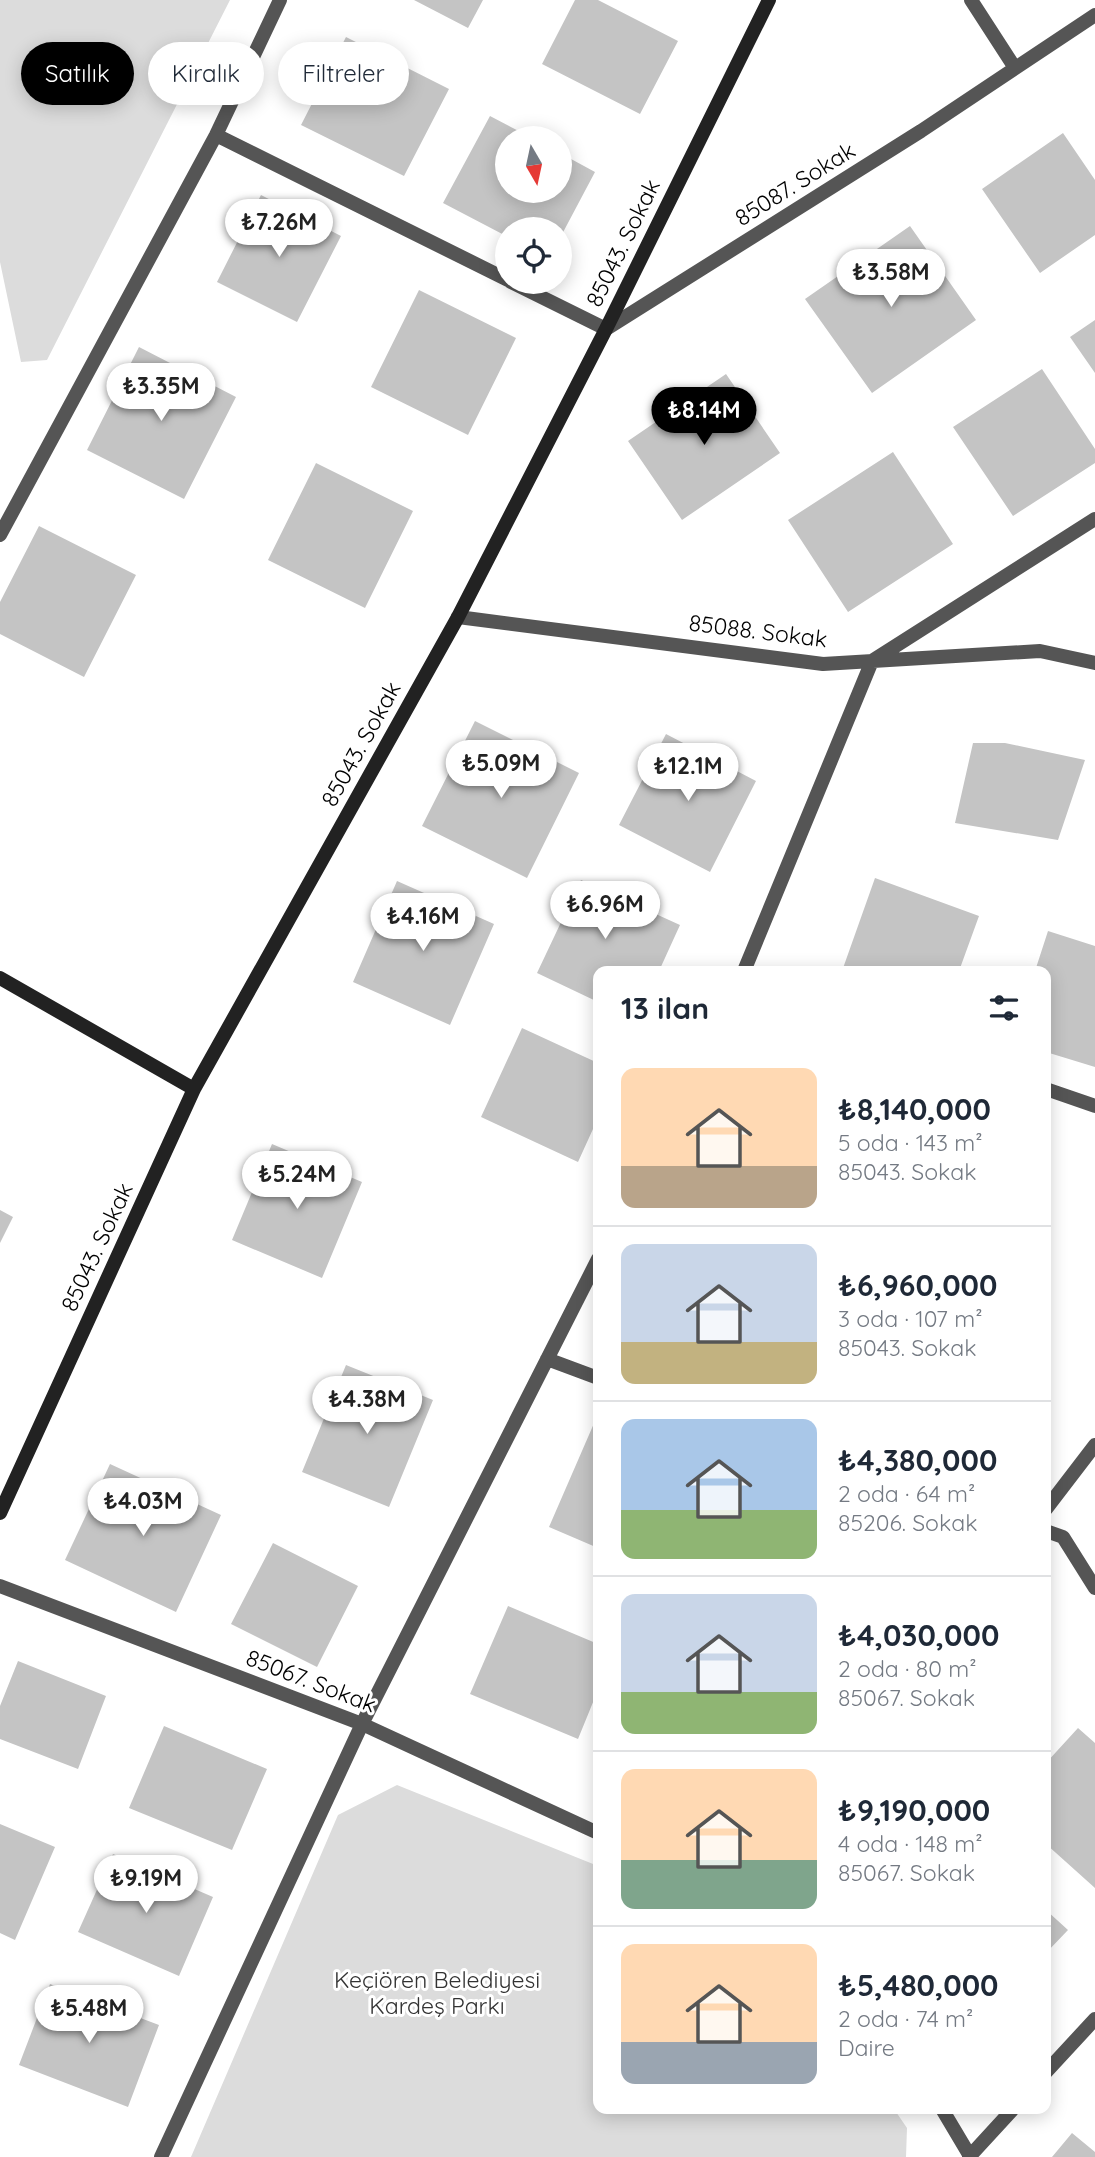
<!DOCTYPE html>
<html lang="tr">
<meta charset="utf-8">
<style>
:root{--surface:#fff;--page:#f6f6f7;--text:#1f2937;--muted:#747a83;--line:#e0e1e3;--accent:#000}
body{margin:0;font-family:Quicksand,sans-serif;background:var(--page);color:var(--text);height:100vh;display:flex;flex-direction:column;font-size:26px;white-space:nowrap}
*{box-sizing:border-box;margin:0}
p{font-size:23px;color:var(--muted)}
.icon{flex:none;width:38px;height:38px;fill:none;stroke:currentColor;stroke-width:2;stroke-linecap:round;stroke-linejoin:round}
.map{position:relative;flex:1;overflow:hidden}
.side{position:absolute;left:593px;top:966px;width:458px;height:1148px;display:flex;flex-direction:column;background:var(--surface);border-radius:14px;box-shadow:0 4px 18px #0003}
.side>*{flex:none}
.top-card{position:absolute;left:21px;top:42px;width:467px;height:63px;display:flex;gap:14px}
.needle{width:46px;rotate:171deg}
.buttons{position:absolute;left:495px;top:126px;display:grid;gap:14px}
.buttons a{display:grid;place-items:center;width:77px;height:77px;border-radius:50%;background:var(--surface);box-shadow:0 4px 18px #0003;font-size:35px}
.price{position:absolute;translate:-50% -60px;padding:0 16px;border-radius:24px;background:#fff;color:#222;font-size:23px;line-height:46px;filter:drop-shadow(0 2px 4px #0008)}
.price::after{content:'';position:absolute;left:50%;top:42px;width:21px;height:16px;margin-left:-10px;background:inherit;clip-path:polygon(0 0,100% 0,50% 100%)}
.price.selected{background:var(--accent);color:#fff}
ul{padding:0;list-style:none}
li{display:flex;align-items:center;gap:21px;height:175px;padding:0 28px}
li+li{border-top:2px solid var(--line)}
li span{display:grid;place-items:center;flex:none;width:196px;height:140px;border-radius:14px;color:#555}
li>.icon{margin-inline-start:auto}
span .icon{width:84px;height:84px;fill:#fffc;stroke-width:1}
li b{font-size:30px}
h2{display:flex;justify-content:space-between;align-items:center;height:84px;padding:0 28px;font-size:30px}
.pill{padding:0 24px;border-radius:32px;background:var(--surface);box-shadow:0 4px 18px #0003;font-size:24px;line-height:63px}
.pill.selected{background:var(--accent);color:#fff}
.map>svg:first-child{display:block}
.green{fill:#dcdcdc}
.building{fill:#c4c4c4}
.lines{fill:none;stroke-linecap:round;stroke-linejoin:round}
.street{stroke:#555;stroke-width:14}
.secondary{stroke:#222;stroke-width:14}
.labels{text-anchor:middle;stroke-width:6;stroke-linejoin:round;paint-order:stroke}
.street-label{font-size:23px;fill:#000;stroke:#fff}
.park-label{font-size:23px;fill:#333;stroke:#fff}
</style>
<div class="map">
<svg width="1095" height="2157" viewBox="0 0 1095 2157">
<rect width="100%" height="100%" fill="#fff"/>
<path class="green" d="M0 0H230L47 360 21 362 0 262Z
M397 1785 598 1866V2109H894L907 2128 906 2157H191L338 1815Z"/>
<path class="building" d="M414 0H483L468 28Z
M575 0H598L678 41 640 114 542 64Z
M346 37 449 89 404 176 301 125Z
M490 116 532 138H508V191H560V153L595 172 560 238V229H508V237L443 203Z
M1063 133 1095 180V235L1040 273 982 189Z
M261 195 341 236 297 322 217 282Z
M910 226 976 320 872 393 805 299Z
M419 290 516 338 468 435 371 387Z
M1095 320V373L1070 337Z
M139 347 236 397 184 499 87 450Z
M1042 369 1095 449V463L1013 516 953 427Z
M726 374 780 453 682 520 628 441Z
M893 452 953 544 848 612 788 520Z
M316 463 413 511 365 608 268 560Z
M39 526 136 575 84 677 0 634V602Z
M475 721 579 773 527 878 422 826Z
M666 734 756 781 710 872 619 825Z
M973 743H1005L1085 760 1058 840 955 823Z
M875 878 979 916 959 971H842Z
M581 880 680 925 659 971H598V1002L537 973Z
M397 881 494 924 450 1025 353 982Z
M1048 931 1095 946V1067L1046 1052V971H1035Z
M522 1028 598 1063V1118L578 1162 481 1117Z
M272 1144 362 1182 322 1278 232 1240Z
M0 1210 13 1217 0 1243Z
M346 1365 433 1400 389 1507 302 1472Z
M595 1421 598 1423V1548L549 1527Z
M110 1464 221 1515 176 1612 65 1560Z
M273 1543 358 1586 317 1667 231 1624Z
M508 1606 598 1644V1690L578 1739 470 1694Z
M18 1661 106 1696 78 1769 0 1739V1706Z
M164 1726 267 1769 232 1850 129 1808Z
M1078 1728 1095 1743V1888L1046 1844V1763Z
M0 1824 55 1847 15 1940 0 1933Z
M113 1854 213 1897 179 1976 78 1932Z
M1046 1910 1068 1930 1046 1953Z
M50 1984 159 2025 128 2107 19 2065Z
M1072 2133 1095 2152V2157H1052Z"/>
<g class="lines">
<path class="street" d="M971 0 1015 68
M216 135 508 280
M511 282 606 329 921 131 1095 15
M0 535 216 135 280 0
M458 617 823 664 1040 651 1095 663
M744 971 872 661 1095 519
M1046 1089 1095 1106
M547 1359 598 1378
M1046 1509 1095 1445
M1046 1531 1063 1537 1095 1588
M0 1586 362 1724 598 1833
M1046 2072 1095 2019
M942 2109 970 2156
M161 2157 362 1724 598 1259
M969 2157 1013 2109"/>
<path class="secondary" d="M0 978 194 1089
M0 1513 194 1089 458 617 606 329 769 0"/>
</g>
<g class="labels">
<g class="street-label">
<text transform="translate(795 184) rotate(-32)" y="8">85087. Sokak</text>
<text transform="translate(623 243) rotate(-64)" y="8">85043. Sokak</text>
<text transform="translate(758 631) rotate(7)" y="8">85088. Sokak</text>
<text transform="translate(361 744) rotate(-61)" y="8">85043. Sokak</text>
<text transform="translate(97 1247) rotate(-65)" y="8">85043. Sokak</text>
<text transform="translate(311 1681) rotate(21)" y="8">85067. Sokak</text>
</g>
<g class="park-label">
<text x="437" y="1988">Keçiören Belediyesi<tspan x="437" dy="26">Kardeş Parkı</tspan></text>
</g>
</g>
</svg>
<div class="buttons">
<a><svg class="needle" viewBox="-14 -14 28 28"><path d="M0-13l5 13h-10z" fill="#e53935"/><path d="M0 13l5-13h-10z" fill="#747a83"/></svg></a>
<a><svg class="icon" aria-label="locate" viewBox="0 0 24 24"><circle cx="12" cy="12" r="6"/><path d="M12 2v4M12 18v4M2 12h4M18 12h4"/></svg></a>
</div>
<b class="price" style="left:279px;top:259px">₺7.26M</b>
<b class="price" style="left:891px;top:309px">₺3.58M</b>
<b class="price" style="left:161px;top:423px">₺3.35M</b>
<b class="price selected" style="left:704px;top:447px">₺8.14M</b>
<b class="price" style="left:501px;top:800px">₺5.09M</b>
<b class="price" style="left:688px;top:803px">₺12.1M</b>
<b class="price" style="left:605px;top:941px">₺6.96M</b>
<b class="price" style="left:423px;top:953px">₺4.16M</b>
<b class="price" style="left:297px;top:1211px">₺5.24M</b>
<b class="price" style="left:367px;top:1436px">₺4.38M</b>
<b class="price" style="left:143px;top:1538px">₺4.03M</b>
<b class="price" style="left:146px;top:1915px">₺9.19M</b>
<b class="price" style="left:89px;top:2045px">₺5.48M</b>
<div class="top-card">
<a class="pill selected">Satılık</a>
<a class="pill">Kiralık</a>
<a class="pill">Filtreler</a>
</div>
<section class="side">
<h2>13 ilan<svg class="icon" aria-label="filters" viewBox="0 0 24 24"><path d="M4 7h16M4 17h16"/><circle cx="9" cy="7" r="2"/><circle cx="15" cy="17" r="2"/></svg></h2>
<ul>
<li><span style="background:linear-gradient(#ffd9b3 70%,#b9a48a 0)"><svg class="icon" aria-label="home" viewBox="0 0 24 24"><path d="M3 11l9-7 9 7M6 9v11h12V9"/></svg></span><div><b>₺8,140,000</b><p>5 oda · 143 m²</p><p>85043. Sokak</p></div></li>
<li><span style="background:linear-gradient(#c9d6e8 70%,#c2b280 0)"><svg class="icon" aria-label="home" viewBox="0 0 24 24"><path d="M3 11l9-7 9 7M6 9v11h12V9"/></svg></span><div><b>₺6,960,000</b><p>3 oda · 107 m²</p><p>85043. Sokak</p></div></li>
<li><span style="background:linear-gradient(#a9c7e8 65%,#8fb573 0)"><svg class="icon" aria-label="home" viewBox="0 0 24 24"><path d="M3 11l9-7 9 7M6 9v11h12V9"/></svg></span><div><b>₺4,380,000</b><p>2 oda · 64 m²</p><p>85206. Sokak</p></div></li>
<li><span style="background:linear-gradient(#c9d6e8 70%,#8fb573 0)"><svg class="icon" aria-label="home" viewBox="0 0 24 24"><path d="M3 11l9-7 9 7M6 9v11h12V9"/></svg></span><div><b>₺4,030,000</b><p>2 oda · 80 m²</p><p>85067. Sokak</p></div></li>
<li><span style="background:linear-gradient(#ffd9b3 65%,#7fa58c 0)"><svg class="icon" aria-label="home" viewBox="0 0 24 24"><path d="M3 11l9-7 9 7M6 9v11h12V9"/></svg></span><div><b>₺9,190,000</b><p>4 oda · 148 m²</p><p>85067. Sokak</p></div></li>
<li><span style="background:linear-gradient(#ffd9b3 70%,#9aa5b1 0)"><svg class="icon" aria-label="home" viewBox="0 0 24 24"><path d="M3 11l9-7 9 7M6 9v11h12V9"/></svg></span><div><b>₺5,480,000</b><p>2 oda · 74 m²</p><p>Daire</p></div></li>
</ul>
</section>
</div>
